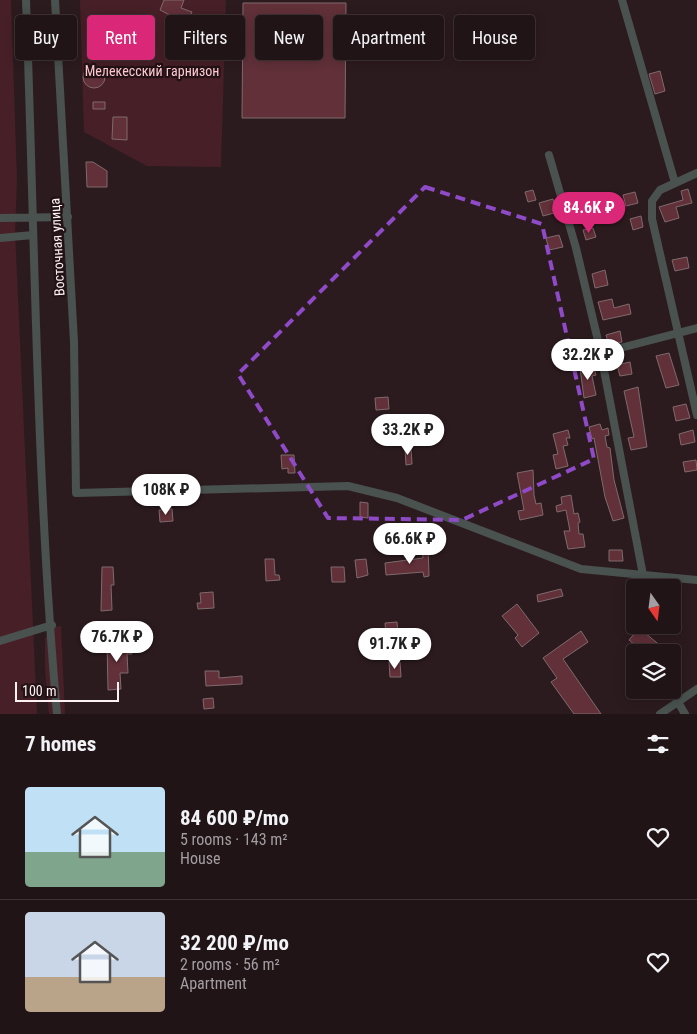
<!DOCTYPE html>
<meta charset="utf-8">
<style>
:root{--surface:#211416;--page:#2d2123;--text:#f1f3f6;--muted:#a29ea1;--line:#3e3335;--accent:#db2777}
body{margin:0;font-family:"Roboto Condensed",sans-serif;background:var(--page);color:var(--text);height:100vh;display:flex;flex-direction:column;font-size:19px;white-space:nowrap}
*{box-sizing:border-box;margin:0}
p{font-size:16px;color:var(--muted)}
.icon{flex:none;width:28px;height:28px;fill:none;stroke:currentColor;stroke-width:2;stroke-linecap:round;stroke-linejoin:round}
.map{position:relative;height:714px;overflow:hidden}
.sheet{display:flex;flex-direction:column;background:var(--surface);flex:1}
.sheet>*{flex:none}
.top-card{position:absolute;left:15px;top:15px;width:668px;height:45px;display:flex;gap:10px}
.needle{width:32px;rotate:166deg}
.tools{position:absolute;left:626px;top:579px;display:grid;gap:10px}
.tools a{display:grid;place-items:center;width:55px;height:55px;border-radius:5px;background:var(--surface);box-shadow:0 2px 12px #0003,0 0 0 1px var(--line);font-size:25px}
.scale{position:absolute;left:15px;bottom:12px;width:104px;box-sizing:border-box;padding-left:5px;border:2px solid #fdf1f3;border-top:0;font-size:14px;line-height:18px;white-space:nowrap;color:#fdf1f3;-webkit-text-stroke:4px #221215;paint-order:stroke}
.price{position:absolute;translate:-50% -42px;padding:0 11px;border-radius:18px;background:#fff;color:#222;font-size:16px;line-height:32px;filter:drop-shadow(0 1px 2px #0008)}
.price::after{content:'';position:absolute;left:50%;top:30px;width:15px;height:11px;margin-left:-8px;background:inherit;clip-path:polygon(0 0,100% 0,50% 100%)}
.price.selected{background:var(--accent);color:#fff}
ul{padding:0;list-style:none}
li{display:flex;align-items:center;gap:15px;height:125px;padding:0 25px}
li+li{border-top:1px solid var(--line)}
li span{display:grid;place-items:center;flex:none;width:140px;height:100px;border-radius:5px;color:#555}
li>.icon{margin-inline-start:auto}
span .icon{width:60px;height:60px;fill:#fffc;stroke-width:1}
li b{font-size:21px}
h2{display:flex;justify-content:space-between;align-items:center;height:60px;padding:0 25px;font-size:21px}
.tag{padding:0 18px;border-radius:5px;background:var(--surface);box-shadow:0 2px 12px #0003,0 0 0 1px var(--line);font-size:18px;line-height:45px}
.tag.selected{background:var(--accent);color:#fff}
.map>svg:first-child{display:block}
.green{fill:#471f27}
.building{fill:#613039;stroke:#7f6a6d}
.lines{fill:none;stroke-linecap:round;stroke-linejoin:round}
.minor{stroke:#49524f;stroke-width:8}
.marked{fill:none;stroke:#8e4ac7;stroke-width:4;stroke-dasharray:10 6;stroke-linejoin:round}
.labels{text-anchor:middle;stroke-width:4.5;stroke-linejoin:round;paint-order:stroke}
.park-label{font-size:14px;fill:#fec9d0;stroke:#221215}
.street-label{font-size:14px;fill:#fdf1f3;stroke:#221215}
</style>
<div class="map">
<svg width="697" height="714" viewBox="0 0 697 714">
<rect width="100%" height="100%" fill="#2c1b1e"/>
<path class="green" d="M0 0H11L17 180 15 232 37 714H0Z
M80 0H226L221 167 147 166 84 132Z
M61 626 65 714H59L54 627Z
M47 636 54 714H49L45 668V638Z"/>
<path class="building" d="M164 0H184L181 8 192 12 187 24 160 10Z
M243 3H346L345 118H242Z
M83 77a11 11 0 1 1 22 0a11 11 0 1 1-22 0Z
M660 71 665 91 655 94 649 74Z
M93 102H105V109H93Z
M113 117H127V140L112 139Z
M86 162H93L107 171V187H87Z
M688 189 692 203 676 207 679 218 665 222 659 207 683 200 681 191Z
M533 190 536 200 528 202 525 192Z
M635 192 638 203 626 206 623 195Z
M589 198 594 215 576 220 573 210 577 209 575 202Z
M553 199 555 208 552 209 554 213 543 216 539 203Z
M641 216 643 227 633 230 630 219Z
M593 228 596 237 586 240 583 230Z
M559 235 563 247 549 250 546 238Z
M687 257 689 268 675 271 672 260Z
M605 270 608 285 595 288 592 274Z
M612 299 614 308 629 304 631 314 603 320 598 302Z
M620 331 622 342 609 345 606 335Z
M669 353 679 385 666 388 656 356Z
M630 362 632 374 620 376 617 365Z
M593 365 596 375 592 376 596 395 584 398 580 368Z
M638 387 647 447 631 450 628 438 634 437 624 391Z
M388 397 389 409 376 410 375 398Z
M686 404 690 418 676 421 673 407Z
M600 424 602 430 608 428 609 435 605 436 607 447 610 448 614 480 624 518 613 521 605 497 594 438 592 439 589 427Z
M568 430 570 438H566L568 445 563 446 568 466 556 469 553 455 558 454 553 434Z
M693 430 695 442 681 445 679 434Z
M405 448H411L412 464 406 465Z
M281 455H294L295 473H288V468L282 469Z
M696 460 697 470 685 472 683 462Z
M533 470 534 495 536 504 541 503 543 515 520 520 518 511 524 510 517 473Z
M571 495 574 514 578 513 580 522 578 523 579 534H583L585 547 568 549 564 531H570L566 510 557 512 556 506 562 504 561 497Z
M360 502 368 503V518L360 517Z
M172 509 173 521 160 522 159 510Z
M428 544 429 576 424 577 423 572 386 575 385 563 423 558 422 545Z
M609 550H622L623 561H609Z
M265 559H274L275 575H279L280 580 266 581Z
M366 559 368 575 357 578 355 560Z
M102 567H113L114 585H111L112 610 101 611Z
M331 567H344L345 582H332Z
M561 589 563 596 538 602 537 595Z
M213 592 214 608 198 609 197 603H201L200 593Z
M517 604 539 633 522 647 515 638 518 635 502 616Z
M397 622 398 635 386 636 385 623Z
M639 628 668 652H643L629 640Z
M581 631 588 642 563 659 601 714H574L551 682 557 678 543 658Z
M131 641 132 654H127L128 673H120L121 689 108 690 107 643Z
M389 662H400L401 677H390Z
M205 671H219V678L242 676V684L206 686Z
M213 698 214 708 204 709 203 699Z"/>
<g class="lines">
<path class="minor" d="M26 0C35 238 36 476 57 714
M55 0 74 342 76 493 348 486 397 498 581 569 697 580
M622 0 675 183
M549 155 576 248 600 349 643 575
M697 173 660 190 652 201V219L697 415
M0 218 68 217
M0 238 33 235
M601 353 697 328
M0 641 52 625
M678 702 685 714
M660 714 697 689"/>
</g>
<path class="marked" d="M425 187 542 224 594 459 462 520 328 518 238 374Z"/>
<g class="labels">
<g class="park-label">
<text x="152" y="76">Мелекесский гарнизон</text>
</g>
<g class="street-label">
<text transform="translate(57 247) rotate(-93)" y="5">Восточная улица</text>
</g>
</g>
</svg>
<div class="tools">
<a><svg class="needle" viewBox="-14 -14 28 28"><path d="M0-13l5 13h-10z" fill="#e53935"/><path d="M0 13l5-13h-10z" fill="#a29ea1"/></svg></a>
<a><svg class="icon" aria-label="layers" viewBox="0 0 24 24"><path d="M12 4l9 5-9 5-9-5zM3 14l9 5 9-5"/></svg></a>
</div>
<div class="scale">100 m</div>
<b class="price selected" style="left:589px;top:234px">84.6K ₽</b>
<b class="price" style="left:588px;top:381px">32.2K ₽</b>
<b class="price" style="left:408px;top:456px">33.2K ₽</b>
<b class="price" style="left:166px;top:516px">108K ₽</b>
<b class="price" style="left:410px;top:565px">66.6K ₽</b>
<b class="price" style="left:117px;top:663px">76.7K ₽</b>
<b class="price" style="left:395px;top:670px">91.7K ₽</b>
<div class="top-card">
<a class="tag">Buy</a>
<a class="tag selected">Rent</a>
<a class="tag">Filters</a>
<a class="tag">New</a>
<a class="tag">Apartment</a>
<a class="tag">House</a>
</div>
</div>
<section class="sheet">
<h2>7 homes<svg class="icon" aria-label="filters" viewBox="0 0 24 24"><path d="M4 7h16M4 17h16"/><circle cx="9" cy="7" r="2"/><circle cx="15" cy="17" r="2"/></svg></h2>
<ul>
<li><span style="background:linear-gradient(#bfe0f5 65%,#7fa58c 0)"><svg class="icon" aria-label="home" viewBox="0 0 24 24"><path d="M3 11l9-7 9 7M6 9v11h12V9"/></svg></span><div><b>84 600 ₽/mo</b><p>5 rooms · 143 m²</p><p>House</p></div><svg class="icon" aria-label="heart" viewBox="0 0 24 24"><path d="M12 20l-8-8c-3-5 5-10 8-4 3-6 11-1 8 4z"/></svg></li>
<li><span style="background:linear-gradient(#c9d6e8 65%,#b9a48a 0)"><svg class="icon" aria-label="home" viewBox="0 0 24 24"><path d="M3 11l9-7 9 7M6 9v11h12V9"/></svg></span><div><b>32 200 ₽/mo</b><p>2 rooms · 56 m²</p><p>Apartment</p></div><svg class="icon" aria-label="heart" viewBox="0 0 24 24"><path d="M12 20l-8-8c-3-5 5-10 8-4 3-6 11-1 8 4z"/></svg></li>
</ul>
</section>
